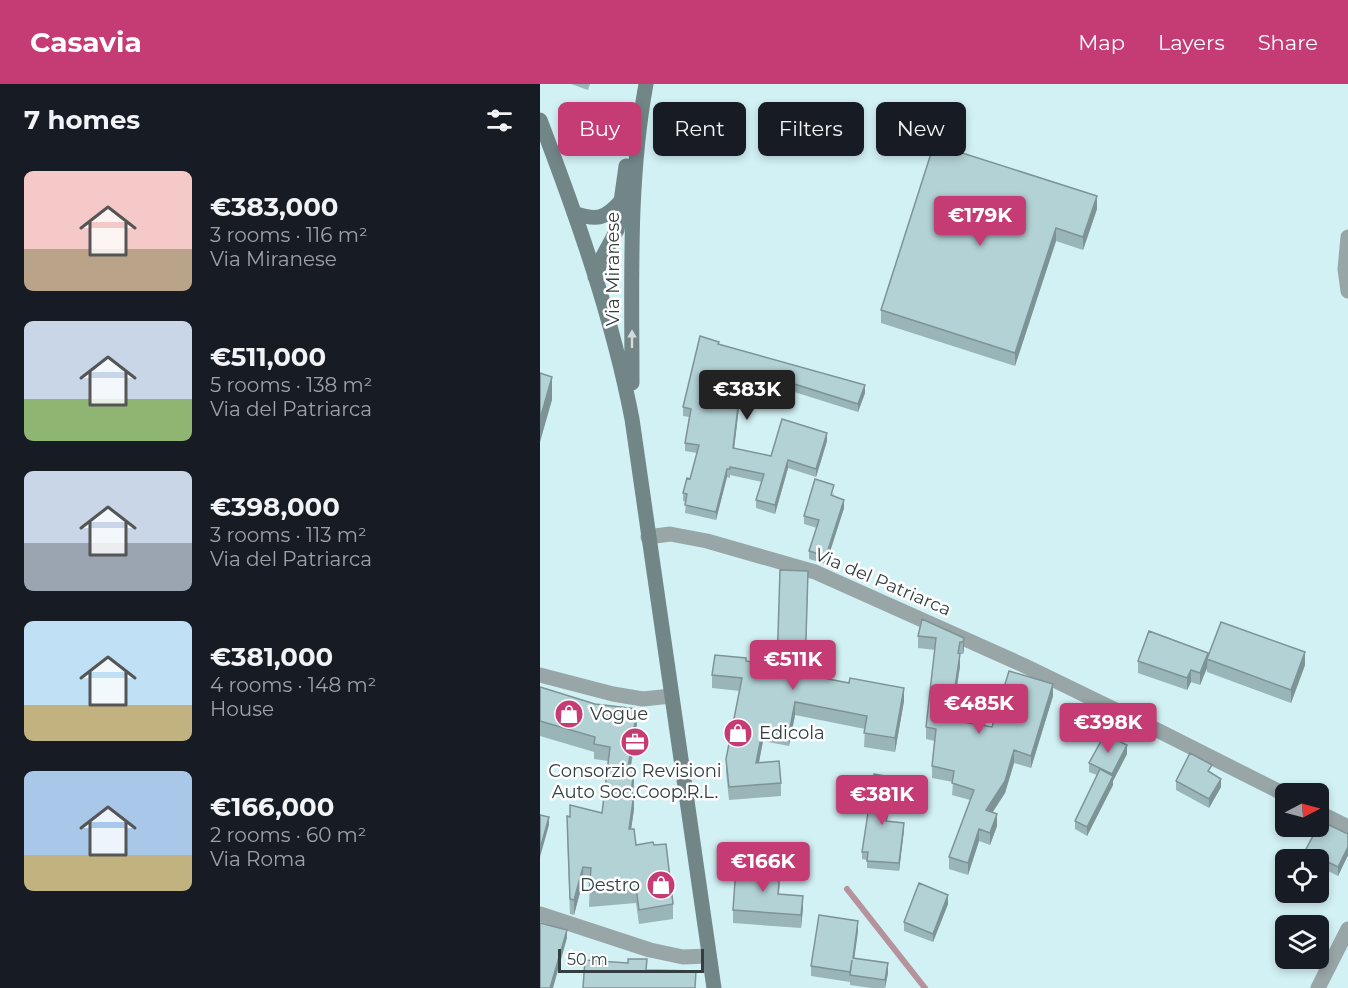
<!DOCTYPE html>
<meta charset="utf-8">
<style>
:root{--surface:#171b24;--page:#20242c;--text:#f1f3f6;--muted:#9ea1a6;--accent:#c53b73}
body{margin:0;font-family:Montserrat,sans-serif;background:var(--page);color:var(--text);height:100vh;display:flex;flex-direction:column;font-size:22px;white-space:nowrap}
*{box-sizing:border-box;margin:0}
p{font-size:20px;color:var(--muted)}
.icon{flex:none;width:33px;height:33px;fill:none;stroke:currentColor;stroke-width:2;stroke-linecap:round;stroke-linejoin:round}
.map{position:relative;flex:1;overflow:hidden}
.details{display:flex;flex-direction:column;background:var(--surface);width:540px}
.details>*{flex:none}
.top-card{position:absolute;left:18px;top:18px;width:570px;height:54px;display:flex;gap:12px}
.needle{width:39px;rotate:84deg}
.tools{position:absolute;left:735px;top:699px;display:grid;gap:12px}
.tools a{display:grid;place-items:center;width:54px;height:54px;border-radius:9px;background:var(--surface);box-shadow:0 3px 9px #0003;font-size:30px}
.scale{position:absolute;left:18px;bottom:15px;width:146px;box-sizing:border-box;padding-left:6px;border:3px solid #323e40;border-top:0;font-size:16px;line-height:21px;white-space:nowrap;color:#323e40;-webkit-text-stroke:4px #fff;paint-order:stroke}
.price{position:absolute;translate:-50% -51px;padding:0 14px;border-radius:6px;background:var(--accent);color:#fff;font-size:20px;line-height:39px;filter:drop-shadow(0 2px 3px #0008)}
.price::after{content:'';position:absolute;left:50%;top:36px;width:18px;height:14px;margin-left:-9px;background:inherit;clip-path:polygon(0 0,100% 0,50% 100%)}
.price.selected{background:#222;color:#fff}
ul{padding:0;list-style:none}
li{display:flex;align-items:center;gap:18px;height:150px;padding:0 24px}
li span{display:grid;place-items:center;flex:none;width:168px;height:120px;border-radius:9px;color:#555}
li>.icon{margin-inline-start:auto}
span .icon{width:72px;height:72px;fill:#fffc;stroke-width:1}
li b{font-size:26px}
h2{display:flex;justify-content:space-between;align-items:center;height:72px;padding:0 24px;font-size:26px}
.pill{padding:0 21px;border-radius:9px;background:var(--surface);box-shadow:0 3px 9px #0003;font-size:21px;line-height:54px}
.pill.selected{background:var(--accent);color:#fff}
header{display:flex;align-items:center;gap:36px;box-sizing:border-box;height:84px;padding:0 30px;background:var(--accent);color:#fff}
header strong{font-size:28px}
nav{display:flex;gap:33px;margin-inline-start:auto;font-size:21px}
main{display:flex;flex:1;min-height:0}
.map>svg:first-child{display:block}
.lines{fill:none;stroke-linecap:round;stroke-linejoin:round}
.stream{stroke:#b6929c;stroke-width:6}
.minor{stroke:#99a6a8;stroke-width:15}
.secondary{stroke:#728587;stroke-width:15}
.wall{fill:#9ab5b8}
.shaded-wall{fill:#7d9396}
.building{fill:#b3d2d6;stroke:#7d9396;stroke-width:1.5}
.oneway{fill:#d5dadb}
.labels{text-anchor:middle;stroke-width:5;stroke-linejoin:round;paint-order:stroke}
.street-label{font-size:18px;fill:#323e40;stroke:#fff}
.poi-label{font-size:18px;fill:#323e40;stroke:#fff;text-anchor:start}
</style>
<header>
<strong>Casavia</strong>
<nav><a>Map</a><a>Layers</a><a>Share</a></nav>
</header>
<main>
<section class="details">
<h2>7 homes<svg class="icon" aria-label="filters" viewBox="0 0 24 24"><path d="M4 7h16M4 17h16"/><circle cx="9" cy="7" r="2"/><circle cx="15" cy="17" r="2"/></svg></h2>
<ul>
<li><span style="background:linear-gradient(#f6c9c9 65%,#b9a48a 0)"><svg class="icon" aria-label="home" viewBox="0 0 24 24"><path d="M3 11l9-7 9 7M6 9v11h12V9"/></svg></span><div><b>€383,000</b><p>3 rooms · 116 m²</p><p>Via Miranese</p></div></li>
<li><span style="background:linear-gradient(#c9d6e8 65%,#8fb573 0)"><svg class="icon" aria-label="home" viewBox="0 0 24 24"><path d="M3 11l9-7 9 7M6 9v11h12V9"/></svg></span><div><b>€511,000</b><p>5 rooms · 138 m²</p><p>Via del Patriarca</p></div></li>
<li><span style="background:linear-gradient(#c9d6e8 60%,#9aa5b1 0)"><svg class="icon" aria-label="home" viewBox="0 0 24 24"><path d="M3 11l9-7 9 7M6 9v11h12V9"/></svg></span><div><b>€398,000</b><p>3 rooms · 113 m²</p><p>Via del Patriarca</p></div></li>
<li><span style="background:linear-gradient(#bfe0f5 70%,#c2b280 0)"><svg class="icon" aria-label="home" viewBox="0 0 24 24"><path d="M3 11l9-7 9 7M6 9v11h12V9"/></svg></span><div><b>€381,000</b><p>4 rooms · 148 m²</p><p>House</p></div></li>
<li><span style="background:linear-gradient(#a9c7e8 70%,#c2b280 0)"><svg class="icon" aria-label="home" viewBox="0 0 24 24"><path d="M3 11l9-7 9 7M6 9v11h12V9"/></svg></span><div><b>€166,000</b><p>2 rooms · 60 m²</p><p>Via Roma</p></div></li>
</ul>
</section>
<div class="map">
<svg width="808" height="904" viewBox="0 0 808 904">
<rect width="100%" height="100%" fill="#d2f1f5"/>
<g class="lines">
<path class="stream" d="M307 805 385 904"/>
<path class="minor" d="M808 153 805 185 808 207
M108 453 130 450 167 457 275 488 483 581 623 649 746 711
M0 591 73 610 103 615 131 612
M778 728 808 743
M0 830 110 866 143 873 169 872
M778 904 808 845"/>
<path class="secondary" d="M0 36C37 133 72 232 92 335L174 904
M34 129C57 137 65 135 81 117
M55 193 63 172 77 146 86 82
M92 299C92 199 88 98 106 0"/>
</g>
<path class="wall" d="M31 0H50L48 6Z
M557 125 543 166 516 157 475 282 341 239V226Z
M179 260 325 309 318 328 232 301 229 307 202 298 194 365 231 372 287 357 276 393 248 384 235 430 216 424V416L222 398 190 391V394L187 393 176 436 145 429 146 418 143 417V409L150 395 157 369 145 367V359L149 333 143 332V323Z
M294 409 293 412 304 424 286 480 269 475V467L277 444 264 440V432Z
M268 500 265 587 274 592 364 617 355 668 324 663 325 645 255 631 249 662 223 657 219 679 241 699V712L189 716 186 688V675L200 607 172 604V591L206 577 237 583Z
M378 552 424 554V566L423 570H420V582L412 636 452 643 513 612 491 684 474 679 465 709 453 728 457 742 450 761 439 757 428 791 409 785V773L430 716 412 711 413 698 392 694V682L395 657 386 655V643L395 566 378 564Z
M668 572 765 581 751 619 667 588V584L660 601 651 598 647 606 598 589V577Z
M0 603 97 639 91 684 94 699 93 710 94 725 91 745 96 761 133 820V835L99 840 96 819 49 823 50 799 43 797 34 831 30 830 27 747V732L30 733V721L62 729 68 677 54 675V668L0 652Z
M587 670 573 697V701L547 752 535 745V737L557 691 549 688V679Z
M636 697 681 703 669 724 636 706Z
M352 701 347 737 364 746 359 787 327 784V776L322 775V768Z
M808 750V771L798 792 778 782V776H765V767Z
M240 799 239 810 263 824 261 844 193 839V826Z
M408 820 393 858 364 847V838Z
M318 847 314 874 348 889 345 904H331L310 901V897V898L271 892V882Z"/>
<path class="shaded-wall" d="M557 112V125L543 166V153Z
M516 144V157L475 282V269Z
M202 290V298L193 373V364Z
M12 293V316L0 358V335Z
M232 293V301L229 307V299Z
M325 301V309L318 328V320Z
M287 349V357L276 393V385Z
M248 376V384L235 430V421Z
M187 385V393L176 436V428Z
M304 416V424L286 480V472Z
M424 554V566L423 570V558Z
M765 568V581L751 619V606Z
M668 569 667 584 660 601V589Z
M420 570V582L410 648V636Z
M651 586V598L647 606V594Z
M513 600V612L491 684V672Z
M364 604V617L355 668V654Z
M255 618V631L249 662V649Z
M97 625V639L88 699V684Z
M223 644V657L216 693V679Z
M587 661V670L573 697V701L547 752V743L572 694V690Z
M474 666V679L465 709 446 738V726Z
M94 685V699L91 725V710Z
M352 693V701L346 744V737Z
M681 695V703L669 724V715Z
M94 710V725L89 760V745Z
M457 730V742L450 761V749Z
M9 733V741L0 773V765Z
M364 739V746L359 787V779Z
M439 745V757L428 791V779Z
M808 763V771L798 792V783Z
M43 783V797L34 831V816Z
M408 811V820L393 858V850Z
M263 812V824L261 844V831Z
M318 837V847L313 884V874Z
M27 846V854L13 904H10Z
M348 879V889L345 904V896Z"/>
<path class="building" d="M394 60 557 112 543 153 516 144 475 269 341 226Z
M160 252 179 258 178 260 325 301 318 320 232 293 229 299 202 290 193 364 231 372 242 335 287 349 276 385 248 376 235 421 216 416 224 390 190 383V385H187L176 428 145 421 147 410 143 409 147 394 150 395 159 361 145 359 151 325 143 323Z
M0 289 12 293 0 335Z
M275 395 294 401 291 411 304 416 286 472 269 467 279 436 264 432Z
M240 486 268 487 265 587H274L273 592 309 599 310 594 364 604 355 654 324 649 327 632 255 618 249 649 223 644 216 679 239 677 241 699 189 703 186 675 202 594 172 591 175 571 206 574V577L237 583Z
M382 535 424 554 423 558H420L418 569 420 570 410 636 452 643 469 587 513 600 491 672 474 666 465 697 446 726 457 730 450 749 439 745 428 779 409 773 434 706 412 699 414 687 392 682 396 645 386 643 396 554 378 552Z
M681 538 765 568 751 606 667 575Z
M609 547 668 569 660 589 651 586 647 594 598 577Z
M0 603 55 620 97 625 88 684 94 685 91 710H94L89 745H94L96 761 113 758 114 761 126 760 133 820 99 826 96 804 49 808 51 784 43 783 34 816 30 815 27 732 30 733V721L62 729 70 663 54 660 55 653 0 637Z
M565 650 587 661 572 690 549 679Z
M650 669 672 681 668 687 681 695 669 715 636 697Z
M560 685 573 692 547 743 535 737Z
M334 690 352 693 346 737 364 739 359 779 327 777 328 768H322Z
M0 731 9 733 0 765Z
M781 737 808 750V763L798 783 765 767Z
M196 783 240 786 238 810 263 812 261 831 193 826Z
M379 799 408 811 393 850 364 838Z
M279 831 318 837 313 874 348 879 345 896 310 891 312 876 310 888 271 882Z
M0 839 27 846 10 904H12H0Z
M88 875H107L106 886 156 887 155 904H43L45 876 88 879Z"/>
<defs><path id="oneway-solid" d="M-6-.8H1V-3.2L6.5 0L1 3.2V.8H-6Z" transform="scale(1.5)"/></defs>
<use class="oneway" href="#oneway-solid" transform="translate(92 255) rotate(-90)"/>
<defs>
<g id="shop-disc" transform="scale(1.5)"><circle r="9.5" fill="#c53b73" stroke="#fff"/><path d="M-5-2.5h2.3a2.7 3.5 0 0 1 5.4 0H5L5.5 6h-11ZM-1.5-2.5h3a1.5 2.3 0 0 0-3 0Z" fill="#fff"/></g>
<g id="office-disc" transform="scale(1.5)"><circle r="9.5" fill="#c53b73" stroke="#fff"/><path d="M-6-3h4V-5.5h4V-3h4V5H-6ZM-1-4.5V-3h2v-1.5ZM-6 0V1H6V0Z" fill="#fff"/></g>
</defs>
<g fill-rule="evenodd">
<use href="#shop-disc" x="29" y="630"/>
<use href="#shop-disc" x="198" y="649"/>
<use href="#office-disc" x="95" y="658"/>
<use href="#shop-disc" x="121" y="801"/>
</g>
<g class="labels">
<g class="street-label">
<text transform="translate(73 185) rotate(-90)" y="6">Via Miranese</text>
<text transform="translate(343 498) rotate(23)" y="6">Via del Patriarca</text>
</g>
<g class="poi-label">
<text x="50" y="636">Vogue</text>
<text x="219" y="655">Edicola</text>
<text x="95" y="693" text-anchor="middle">Consorzio Revisioni<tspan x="95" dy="21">Auto Soc.Coop.R.L.</tspan></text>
<text x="100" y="807" text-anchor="end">Destro</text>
</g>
</g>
</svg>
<div class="tools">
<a><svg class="needle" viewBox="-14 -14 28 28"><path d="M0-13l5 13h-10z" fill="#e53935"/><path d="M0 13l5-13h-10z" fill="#9ea1a6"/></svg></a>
<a><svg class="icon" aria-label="locate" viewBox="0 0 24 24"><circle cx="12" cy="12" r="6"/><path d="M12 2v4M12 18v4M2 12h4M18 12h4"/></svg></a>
<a><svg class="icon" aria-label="layers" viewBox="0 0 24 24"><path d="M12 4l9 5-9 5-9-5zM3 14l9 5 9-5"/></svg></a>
</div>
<div class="scale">50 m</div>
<b class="price" style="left:440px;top:163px">€179K</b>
<b class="price selected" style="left:207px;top:337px">€383K</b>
<b class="price" style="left:253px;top:607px">€511K</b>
<b class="price" style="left:439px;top:651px">€485K</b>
<b class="price" style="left:568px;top:670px">€398K</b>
<b class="price" style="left:342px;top:742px">€381K</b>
<b class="price" style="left:223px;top:809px">€166K</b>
<div class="top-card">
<a class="pill selected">Buy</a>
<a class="pill">Rent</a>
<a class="pill">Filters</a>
<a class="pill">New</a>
</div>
</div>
</main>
